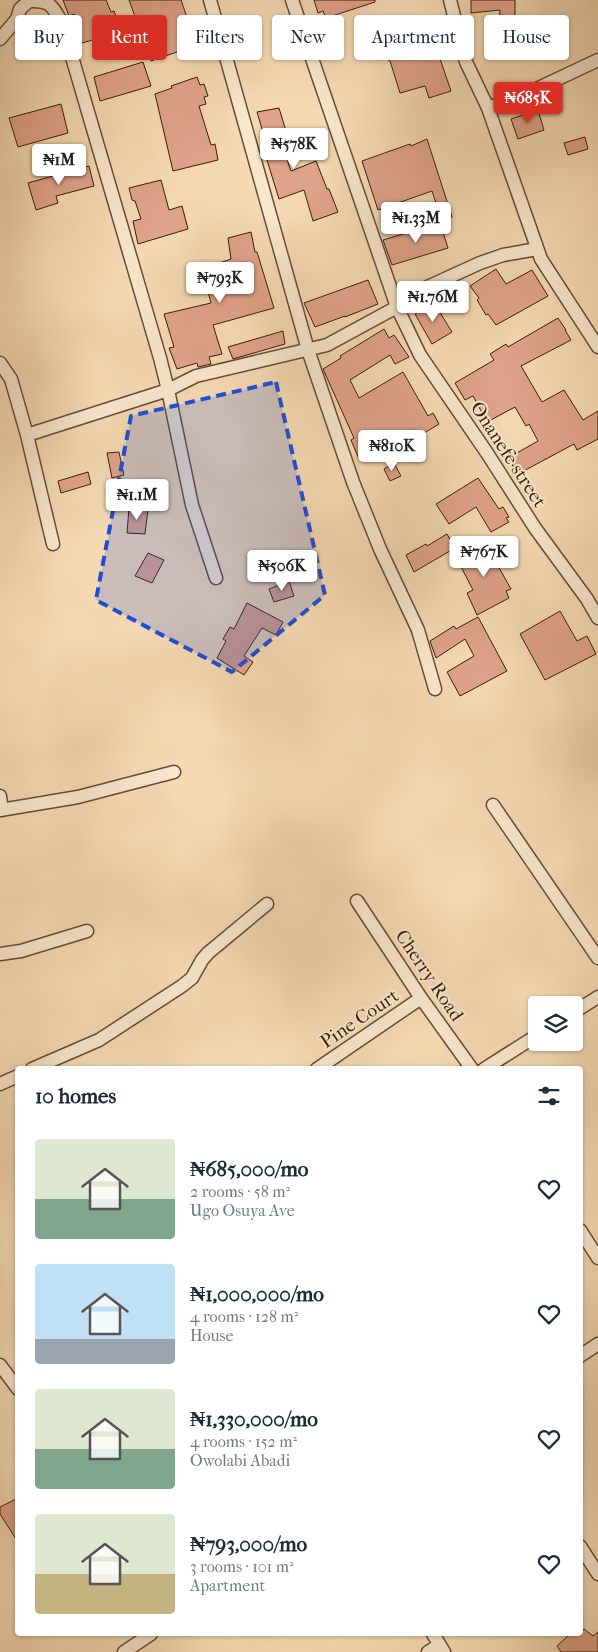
<!DOCTYPE html>
<meta charset="utf-8">
<style>
:root{--surface:#fff;--page:#f2f2f3;--text:#1f2937;--muted:#747a83;--accent:#d93025}
body{margin:0;font-family:"IM FELL French Canon",serif;background:var(--page);color:var(--text);height:100vh;display:flex;flex-direction:column;font-size:19px;white-space:nowrap}
*{box-sizing:border-box;margin:0}
p{font-size:16px;color:var(--muted)}
.icon{flex:none;width:28px;height:28px;fill:none;stroke:currentColor;stroke-width:2;stroke-linecap:round;stroke-linejoin:round}
.map{position:relative;flex:1;overflow:hidden}
.sheet{position:absolute;left:15px;top:1066px;width:568px;height:570px;display:flex;flex-direction:column;background:var(--surface);border-radius:5px;box-shadow:0 1px 4px #0004}
.sheet>*{flex:none}
.banner{position:absolute;left:15px;top:15px;width:569px;height:45px;display:flex;gap:10px}
.buttons{position:absolute;left:528px;top:996px;display:grid;gap:10px}
.buttons a{display:grid;place-items:center;width:55px;height:55px;border-radius:5px;background:var(--surface);box-shadow:0 1px 4px #0004;font-size:25px}
.price{position:absolute;translate:-50% -42px;padding:0 11px;border-radius:5px;background:#fff;color:#222;font-size:16px;line-height:32px;filter:drop-shadow(0 1px 2px #0008)}
.price::after{content:'';position:absolute;left:50%;top:30px;width:15px;height:11px;margin-left:-8px;background:inherit;clip-path:polygon(0 0,100% 0,50% 100%)}
.price.active{background:var(--accent);color:#fff}
ul{padding:0;list-style:none}
li{display:flex;align-items:center;gap:15px;height:125px;padding:0 20px}
li span{display:grid;place-items:center;flex:none;width:140px;height:100px;border-radius:5px;color:#555}
li>.icon{margin-inline-start:auto}
span .icon{width:60px;height:60px;fill:#fffc;stroke-width:1}
li b{font-size:21px}
h2{display:flex;justify-content:space-between;align-items:center;height:60px;padding:0 20px;font-size:21px}
.tag{padding:0 18px;border-radius:5px;background:var(--surface);box-shadow:0 1px 4px #0004;font-size:18px;line-height:45px}
.tag.active{background:var(--accent);color:#fff}
.map>svg:first-child{display:block}
.building{fill:#dfa28a;stroke:#391c09}
.lines{fill:none;stroke-linecap:round;stroke-linejoin:round}
.minor-casing{stroke:#684b33;stroke-width:15}
.minor{stroke:#f8e6cd;stroke-width:12}
.marked{fill:#1d4ed8;fill-opacity:0.2;stroke:#1d4ed8;stroke-width:4;stroke-dasharray:10 6;stroke-linejoin:round}
.labels{text-anchor:middle;stroke-width:4;stroke-linejoin:round;paint-order:stroke}
.street-label{font-size:19px;fill:#391c09;stroke:#f8e6cd}
</style>
<div class="map">
<svg width="598" height="1652" viewBox="0 0 598 1652">
<rect width="100%" height="100%" fill="#f5d9b2"/>
<filter id="stains"><feTurbulence type="fractalNoise" baseFrequency=".004" numOctaves="4"/><feColorMatrix values="0 0 0 0 .2 0 0 0 0 .09 0 0 0 0 .02 0 0 0 .5 -.17"/></filter>
<radialGradient id="worn" r=".72"><stop offset=".6" stop-color="#630" stop-opacity="0"/><stop offset="1" stop-color="#630" stop-opacity=".3"/></radialGradient>
<path class="building" d="M63 0H106L111 12 114 11 118 21 114 22 117 33 82 43 74 14 69 16Z
M129 0H181L191 29 194 28 198 36 194 38 197 45 151 61Z
M314 0H375V2L326 18 323 11 318 13Z
M471 0H515V17H519V24H521L519 46H509V42H504V29H499L500 10 471 13Z
M435 19 445 47 437 50 451 91 429 98 425 86 400 93 390 61H389L380 38Z
M143 62 151 86 100 101 94 77Z
M197 77 200 85 204 84 208 96 204 97 206 104 199 106 211 145 215 144 218 160 173 171 155 94 172 88 171 86Z
M61 104 68 133 18 147 9 118Z
M279 108 286 131 278 133 291 171 316 161 327 189H329L338 212 313 221 304 190 279 199 263 147 267 146 257 112Z
M538 110 544 130 518 139 511 119Z
M585 137 588 149 568 155 564 143Z
M427 139 452 217 442 221 432 191 378 210 362 161 410 144 411 146Z
M89 166 94 186 56 196 58 203 36 210 28 183Z
M161 180 169 210 182 206 188 229 138 244 133 221 141 219 135 201 132 200 129 188Z
M440 223 448 248 392 265 383 240Z
M251 232 255 252H257L274 308 213 325 222 354 209 357 211 364 198 367 197 363 177 369 169 348 174 347 164 314 211 303 202 269 231 259 228 238Z
M496 269 506 284 532 270 548 296 496 325 488 314 486 315 477 300 479 298 470 286Z
M368 280 378 304 345 317V316L315 327 304 303Z
M434 303 452 332 432 344 415 314Z
M558 318 566 330H565L571 340 521 366 542 402 564 390 583 420 598 411V439L577 450 574 444 518 474 508 458 538 441 529 424 526 426 515 407 487 422 473 396 465 400 455 383 494 360 490 354 506 344 508 347Z
M384 329 389 338 394 335 409 357 395 364 390 355 350 380 359 398 403 372 428 416 433 413 439 424 416 438 359 459 351 440 354 438 323 369 341 358 340 356Z
M283 331 285 344 233 359 228 347Z
M119 452 124 475 112 478 107 453Z
M394 463 401 476 390 481 384 469Z
M88 472 91 484 61 493 58 481Z
M478 478 499 509 503 507 509 517 506 518 509 522 491 532 476 507 449 524 436 504Z
M129 508 148 509 145 534 127 533Z
M447 534 455 548 414 572 406 555 426 544 427 546Z
M489 542 501 564 498 566 511 589 506 591 509 598 477 615 467 593 473 590 457 559Z
M148 553 164 560 152 583 135 576Z
M289 581 294 596 274 602 269 589Z
M247 603 283 622 276 635 262 628 244 656 253 662 244 675 217 658 226 641 223 639 230 627 234 629Z
M560 611 577 641 587 636 596 654 545 680 520 634Z
M478 617 507 671 460 696 447 672 474 656 465 639 436 658 430 641 454 626 456 629Z
M18 1498V1542L0 1514V1507Z
M584 1629 593 1636 598 1632V1652H561L557 1646 570 1634H580Z"/>
<g class="lines">
<g class="minor-casing">
<path id="minor" d="M210 0 308 350 353 482 380 549 418 630 435 689
M292 0 397 307 420 355 487 453 535 528 587 599 598 618
M450 0 466 62 488 108 541 259 598 347
M0 39 17 19 20 9 29 1C50 0 52 5 62 23L160 358 168 390 27 435
M488 108 528 93 598 60
M0 363 11 379 27 435 53 544
M216 578 192 505 168 390 196 376 327 345 397 307 423 289 480 263 503 255 537 249
M0 796 2 810
M493 805 598 958
M0 810 78 797 174 772
M357 901 421 998 472 1069
M0 954 21 951 87 931
M574 1012 598 997
M32 1069 99 1040 182 986 192 978 202 960 208 953 267 904
M317 1069 421 998
M484 1069 536 1036
M0 1084 18 1076
M580 1230 598 1258
M580 1356 598 1344
M0 1365 18 1389
M580 1546 598 1574
M433 1634 444 1652
M124 1652 151 1634
M428 1652 439 1645"/>
</g>
<use href="#minor" class="minor"/>
</g>
<path class="marked" d="M276 382 325 595 232 672 96 600 131 416Z"/>
<g class="labels">
<g class="street-label">
<text transform="translate(509 454) rotate(57)" y="7">Onanefe street</text>
<text transform="translate(430 975) rotate(56)" y="7">Cherry Road</text>
<text transform="translate(359 1018) rotate(-34)" y="7">Pine Court</text>
</g>
</g>
<rect width="100%" height="100%" filter="url(#stains)"/>
<rect width="100%" height="100%" fill="url(#worn)"/>
</svg>
<div class="buttons">
<a><svg class="icon" aria-label="layers" viewBox="0 0 24 24"><path d="M12 4l9 5-9 5-9-5zM3 14l9 5 9-5"/></svg></a>
</div>
<b class="price active" style="left:528px;top:124px">₦685K</b>
<b class="price" style="left:294px;top:170px">₦578K</b>
<b class="price" style="left:59px;top:186px">₦1M</b>
<b class="price" style="left:416px;top:244px">₦1.33M</b>
<b class="price" style="left:220px;top:304px">₦793K</b>
<b class="price" style="left:433px;top:323px">₦1.76M</b>
<b class="price" style="left:392px;top:472px">₦810K</b>
<b class="price" style="left:137px;top:521px">₦1.1M</b>
<b class="price" style="left:484px;top:578px">₦767K</b>
<b class="price" style="left:282px;top:592px">₦506K</b>
<div class="banner">
<a class="tag">Buy</a>
<a class="tag active">Rent</a>
<a class="tag">Filters</a>
<a class="tag">New</a>
<a class="tag">Apartment</a>
<a class="tag">House</a>
</div>
<section class="sheet">
<h2>10 homes<svg class="icon" aria-label="filters" viewBox="0 0 24 24"><path d="M4 7h16M4 17h16"/><circle cx="9" cy="7" r="2"/><circle cx="15" cy="17" r="2"/></svg></h2>
<ul>
<li><span style="background:linear-gradient(#dfe7d0 60%,#7fa58c 0)"><svg class="icon" aria-label="home" viewBox="0 0 24 24"><path d="M3 11l9-7 9 7M6 9v11h12V9"/></svg></span><div><b>₦685,000/mo</b><p>2 rooms · 58 m²</p><p>Ugo Osuya Ave</p></div><svg class="icon" aria-label="heart" viewBox="0 0 24 24"><path d="M12 20l-8-8c-3-5 5-10 8-4 3-6 11-1 8 4z"/></svg></li>
<li><span style="background:linear-gradient(#bfe0f5 75%,#9aa5b1 0)"><svg class="icon" aria-label="home" viewBox="0 0 24 24"><path d="M3 11l9-7 9 7M6 9v11h12V9"/></svg></span><div><b>₦1,000,000/mo</b><p>4 rooms · 128 m²</p><p>House</p></div><svg class="icon" aria-label="heart" viewBox="0 0 24 24"><path d="M12 20l-8-8c-3-5 5-10 8-4 3-6 11-1 8 4z"/></svg></li>
<li><span style="background:linear-gradient(#dfe7d0 60%,#7fa58c 0)"><svg class="icon" aria-label="home" viewBox="0 0 24 24"><path d="M3 11l9-7 9 7M6 9v11h12V9"/></svg></span><div><b>₦1,330,000/mo</b><p>4 rooms · 152 m²</p><p>Owolabi Abadi</p></div><svg class="icon" aria-label="heart" viewBox="0 0 24 24"><path d="M12 20l-8-8c-3-5 5-10 8-4 3-6 11-1 8 4z"/></svg></li>
<li><span style="background:linear-gradient(#dfe7d0 60%,#c2b280 0)"><svg class="icon" aria-label="home" viewBox="0 0 24 24"><path d="M3 11l9-7 9 7M6 9v11h12V9"/></svg></span><div><b>₦793,000/mo</b><p>3 rooms · 101 m²</p><p>Apartment</p></div><svg class="icon" aria-label="heart" viewBox="0 0 24 24"><path d="M12 20l-8-8c-3-5 5-10 8-4 3-6 11-1 8 4z"/></svg></li>
</ul>
</section>
</div>
